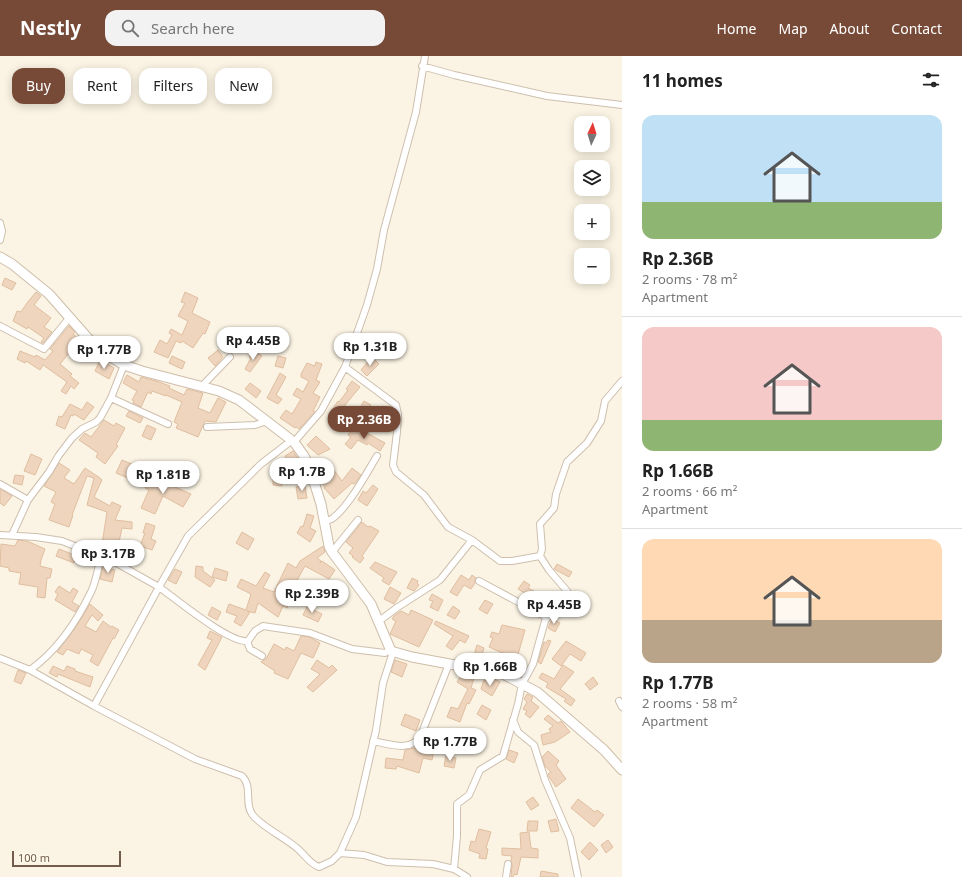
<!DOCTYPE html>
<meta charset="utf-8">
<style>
:root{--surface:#fff;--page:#f2f2f2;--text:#222;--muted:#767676;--line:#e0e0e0;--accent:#774a37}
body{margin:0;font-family:"Noto Sans",sans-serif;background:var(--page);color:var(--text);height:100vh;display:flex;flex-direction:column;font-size:15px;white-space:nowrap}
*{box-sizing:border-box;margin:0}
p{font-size:13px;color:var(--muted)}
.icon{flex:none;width:22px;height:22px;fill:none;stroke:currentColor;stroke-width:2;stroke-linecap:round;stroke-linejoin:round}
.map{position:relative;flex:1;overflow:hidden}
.drawer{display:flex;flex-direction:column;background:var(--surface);width:340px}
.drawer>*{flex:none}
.banner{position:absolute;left:12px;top:12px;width:380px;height:36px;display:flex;gap:8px}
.needle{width:26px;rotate:4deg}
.tools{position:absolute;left:574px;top:60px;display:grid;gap:8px}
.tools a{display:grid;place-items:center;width:36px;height:36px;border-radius:8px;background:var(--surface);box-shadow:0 2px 10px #0003;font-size:20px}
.scale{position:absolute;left:12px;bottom:10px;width:109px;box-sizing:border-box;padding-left:4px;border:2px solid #725c4b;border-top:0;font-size:11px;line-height:14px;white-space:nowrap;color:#725c4b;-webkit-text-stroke:3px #fef8ea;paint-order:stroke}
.price{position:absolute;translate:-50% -34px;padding:0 9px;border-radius:14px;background:#fff;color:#222;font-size:13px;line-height:26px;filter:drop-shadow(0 1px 2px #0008)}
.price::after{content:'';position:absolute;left:50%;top:24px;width:12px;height:9px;margin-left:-6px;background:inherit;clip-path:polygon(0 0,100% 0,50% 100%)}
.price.active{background:var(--accent);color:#fff}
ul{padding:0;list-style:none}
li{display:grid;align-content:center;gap:8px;height:212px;padding:0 20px}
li+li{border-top:1px solid var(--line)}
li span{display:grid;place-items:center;height:124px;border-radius:12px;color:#555}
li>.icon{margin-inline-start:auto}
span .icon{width:72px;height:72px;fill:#fffc;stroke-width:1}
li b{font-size:17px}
h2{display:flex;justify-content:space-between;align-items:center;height:48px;padding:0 20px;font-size:17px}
.pill{padding:0 14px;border-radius:12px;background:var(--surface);box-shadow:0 2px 10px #0003;font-size:14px;line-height:36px}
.pill.active{background:var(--accent);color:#fff}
header{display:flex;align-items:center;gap:24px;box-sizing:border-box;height:56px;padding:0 20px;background:var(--accent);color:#fff}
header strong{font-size:19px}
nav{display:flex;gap:22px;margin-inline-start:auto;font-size:14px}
.search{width:280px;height:36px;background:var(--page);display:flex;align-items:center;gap:10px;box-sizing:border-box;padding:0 14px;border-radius:12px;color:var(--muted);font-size:15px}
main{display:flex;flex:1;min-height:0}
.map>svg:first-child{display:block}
.building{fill:#efd5bd;stroke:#e0be9f}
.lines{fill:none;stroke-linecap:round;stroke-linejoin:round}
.street-casing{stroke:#cebfae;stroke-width:8}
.secondary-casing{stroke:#cebda9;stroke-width:11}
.street{stroke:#fff;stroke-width:6}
.secondary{stroke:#fff;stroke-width:9}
</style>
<header>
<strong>Nestly</strong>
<div class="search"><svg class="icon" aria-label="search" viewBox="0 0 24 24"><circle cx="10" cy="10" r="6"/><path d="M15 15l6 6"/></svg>Search here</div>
<nav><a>Home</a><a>Map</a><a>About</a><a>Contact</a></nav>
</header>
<main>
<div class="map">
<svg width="622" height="821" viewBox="0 0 622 821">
<rect width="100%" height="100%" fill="#fbf4e4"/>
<path class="building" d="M5 222 16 227 12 234 2 229Z
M36 236 41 240 34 249 51 262 44 271 52 276 43 287 41 286 44 282 28 271 27 273 13 265 17 255 21 256 27 247Z
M185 236 198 242 192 257 210 266 205 278 203 277 193 292 182 285 181 287 176 285 168 302 154 296 160 284 167 288 172 279 169 277 171 273 182 279 188 265 178 260 185 247 181 246Z
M69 270 75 276 73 278 79 283 78 284 91 295 85 302 73 292 60 308 72 318 70 320 79 327 74 333 71 330 66 338 61 335 67 326 43 309 40 314 26 305 25 307 17 303 20 295 35 301 36 299 45 304 53 295 50 293Z
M218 294 223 301 215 310 208 302Z
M254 294 262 300 250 316 245 313 251 302 249 301Z
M172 300 185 306 182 313 169 307Z
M278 300 286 302 283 312 275 310Z
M372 301 379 308 367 320 361 314Z
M100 304 114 312 109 323 95 315Z
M316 306 322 308 316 324 320 326 313 337 320 341 313 355 315 356 299 373 296 371 295 372 280 362 286 354 292 358 301 343 293 339 297 332 303 336 309 325 301 321V318L307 307 315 310Z
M280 317 286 321 276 339 282 343 278 348 267 342Z
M127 319 139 326 141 321 156 325 170 330 169 332 184 339 187 333 203 337 198 352 210 357 218 342 226 346 216 366 205 365 198 381 176 372 178 368 174 366 182 346 166 339V340L152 335 151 338 148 336 141 351 133 347 134 345 132 344 137 335 123 327Z
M352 325 360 331 345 349V351L358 358 354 367 332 354 338 345 339 346 348 334 346 333Z
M250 327 261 335 256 342 245 333Z
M364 345 371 349 368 353 382 361 376 371 371 368 373 364 358 355Z
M87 346 94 351 84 364 74 358 73 360 71 359 65 373 56 369 59 360 62 361 70 348 82 354Z
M129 355 143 362 140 367 126 360Z
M104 364 114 370 116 367 125 372 116 389 118 390 105 408 96 401 98 397 79 384 85 377 91 381Z
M147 369 156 373 151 384 142 380Z
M352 373 363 380 365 376 385 387 380 395 368 387 367 389 358 384 351 393 345 388 351 381 348 379Z
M316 380 330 393 318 399 307 389Z
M293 395 301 408 294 412H292L285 400Z
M31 398 42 403 35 419 24 415Z
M122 404 134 409 128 422 116 417Z
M325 405H327L342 425 352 412 361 419 354 428 352 427 334 443 324 432 325 431 320 424 316 412Z
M59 407 70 414 64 422 74 428 85 412 100 422 102 424 94 441 110 450 112 446 121 450 115 464 132 466V473L122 472 118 491 102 488 107 456 87 449 94 422 87 420 72 459H73L69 471 49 464 55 448 51 446 56 436 44 430Z
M273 418H282V430L273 429Z
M15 419 24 420 22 429 13 427Z
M150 420 191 438 183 451 163 440 155 458 141 452 149 434 145 432Z
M373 429 378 433 367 450 358 444 363 435 366 437Z
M305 430 307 442 298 443 296 431Z
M0 433 12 440 4 450 0 447Z
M307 458 314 460 310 472 316 475 310 486 297 477 301 470 303 471Z
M362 466 368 471 370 470 379 475 362 500 364 502 360 507 352 501 353 500 349 497 353 492 346 486Z
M146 467 155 470 151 483 156 485 152 494 140 490 145 477H143Z
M242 476 254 483 248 494 236 487Z
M18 484 27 485 45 493 41 504 40 510 52 513 50 522H47L45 542 37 541 38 531 19 528 21 517 9 515V512L0 510 1 488 15 490Z
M323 490 325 496 317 502 321 505 320 507 322 505 335 514 329 523 305 510 295 528H297L287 552 283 550 278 561 258 547 255 557 247 555 250 556 241 570 234 566 237 560 226 556 229 548 246 554 251 538 237 531 241 523 256 530 265 516 270 519 263 532 274 536 288 507 296 512 300 505Z
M126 492 138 495 135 507 123 505Z
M59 493 77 500 74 507 56 500Z
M375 506 397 516 389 529 382 525 384 522 370 512Z
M557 508 572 516 569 521 554 513Z
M196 510 203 511V515L215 524 210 531 195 521Z
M103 511 115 514 112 526 100 523Z
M215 512 228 516 226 525 212 521Z
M175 513 182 516 176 528 168 524Z
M461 519 469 524 472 519 476 522 475 527 471 533 464 529 457 540 450 536Z
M412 522 418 525 417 527 419 529 414 535 407 532Z
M524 525 530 529 528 532 541 539 538 545 518 533Z
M59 530 70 537 73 532 78 535 72 546 79 550 75 556 55 544 58 538 55 536Z
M390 531 401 537 394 548 384 543Z
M432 538 443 544 438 555 430 551 433 545 429 544Z
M581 538 584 549 576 552 572 541Z
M485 544 493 548 487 558 479 553Z
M90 548 103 559 98 565 92 559 85 570 96 576 103 565 111 571 112 570 119 574 114 583 113 582 98 610 90 605 93 599 81 593 79 598 67 593 63 599 57 596 76 571Z
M453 550 460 555 455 563 447 559Z
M212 551 221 556 217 564 208 559Z
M307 551 322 558 318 566 303 559Z
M411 554 433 564 419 591 390 578 396 565 392 563 394 560 401 555 409 559Z
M552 563 560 567 555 576 548 572Z
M436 565 469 580 465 587 460 584 452 594 446 590 453 580 434 568Z
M502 569 525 574 517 602H519L518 610 508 608 509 600 489 591 493 582 490 581 492 576 499 578Z
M210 575 222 581 205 614 198 609 212 584 207 582Z
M301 580 309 581 320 587 313 602 301 597 288 623 274 617 275 615 261 606 266 603 274 588 285 594 286 591 294 595Z
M548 584 551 585 541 608 538 606 544 586 546 587Z
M566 585 586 597 581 605 570 598 561 610 552 603Z
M477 589 484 592 481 602 474 599Z
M317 604 329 612 332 609 337 614 313 636 307 631 320 618 311 613Z
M395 604 407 608 402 621 391 616Z
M563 609 574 616 560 633 575 644 571 650 564 645 566 643 546 631 548 627 539 622 542 617 554 623Z
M53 610 64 615 67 610 75 613V615L93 621 90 631 58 618 57 621 49 617Z
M18 614 26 617 21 628 14 625Z
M463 617 474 622 471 632 476 634 469 648 467 647 460 666 447 661 451 651 458 653 468 633 457 626Z
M593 621 598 628 590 634 585 628Z
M493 622 500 626 492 640 481 633 484 624 491 627Z
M527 638 533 641 531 645 539 651 530 662 525 658 527 655 523 653 527 646 524 643Z
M482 649 491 654 486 664 477 658Z
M405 658 420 664 416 675 401 669Z
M548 659 558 667 561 665 570 676 555 686 543 689 541 679 551 676 549 673 553 670 544 663Z
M414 692 425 694V692L434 694 432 704 423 702 419 717 397 710 396 713 385 712 386 702 403 704 405 694Z
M509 694 518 697 514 707 506 703Z
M548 695 559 705 556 709 566 723 556 731 549 721 548 718 551 716 545 710 542 701Z
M446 700 456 702 454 712 444 710Z
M533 741 539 749 531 754 526 746Z
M578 743 595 756 597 754 604 759 594 771 571 752Z
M556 763 559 775 551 776 548 765Z
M528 765H538L537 775H527Z
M479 773 491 776 486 792 488 793 486 803 479 802 480 798 469 794 471 785 475 786Z
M529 776 531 792 538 793V802L521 801 517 819 514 818 513 821H511L512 809 511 804 512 800 502 799V792L521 793 520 777Z
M608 784 613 791 606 797 601 789Z
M590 786 598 794 589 804 581 796Z
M541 815 558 818V821H540Z"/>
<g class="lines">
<g class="street-casing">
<path id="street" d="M422 10 454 19 547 40 622 49
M0 167 2 175 0 184
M0 270 44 293 70 261
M345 311 396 349 398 358 397 376 393 409 396 416 424 439 448 471 472 484 500 505H512L540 500 549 514 567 535 568 539 564 544 550 558 545 565 533 608 522 628 518 648 503 700 480 714 469 739 457 748V780L454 813
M201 331 230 301
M111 342 168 368
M207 371 255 369 267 365
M291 385 261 408 188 480 159 531C176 543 230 588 248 585L255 575 263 570 310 577 352 593 385 597 390 594
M294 386 321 355 345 311 367 249 377 213 384 174 416 56 425 0
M0 428 28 444
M324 464C327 464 330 465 333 462 349 450 366 418 377 400
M0 479 36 481 62 485 113 505 159 531 94 650
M12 479 28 444 49 416 59 399 72 382 82 373 96 366 100 362 111 342 124 309
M332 496 358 464
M540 500 542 493 540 468 554 452 556 438 567 406 587 387 601 365 605 345 622 325
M479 525 546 561
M379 565 398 551 440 524 472 484
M247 585 250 593 262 600
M0 602 30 614 94 650 195 703 242 720C253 731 244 747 252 758 260 770 286 782 298 793 305 799 310 808 319 811L332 805 340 797 356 761 376 674 383 627 393 596
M30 614C57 595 77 565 91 536 96 526 98 512 101 500
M619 645 622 651
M513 664 518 676 534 689 545 724 570 782 578 821
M373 685C389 688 412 697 421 679L449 608
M340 797 364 799 387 806 433 808 454 813 467 821
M506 821 508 808"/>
</g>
<g class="secondary-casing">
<path id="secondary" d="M0 201 12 208 49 238 93 288 104 297 124 309 142 315 219 335 239 344 294 386 304 400 309 410 321 448 329 490 332 496 371 548 391 595 412 601 503 618 537 636 604 694 622 714"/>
</g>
<use href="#street" class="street"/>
<use href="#secondary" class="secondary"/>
</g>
</svg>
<div class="tools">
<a><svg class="needle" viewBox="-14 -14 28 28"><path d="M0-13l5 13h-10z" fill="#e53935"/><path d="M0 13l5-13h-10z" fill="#767676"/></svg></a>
<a><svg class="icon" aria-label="layers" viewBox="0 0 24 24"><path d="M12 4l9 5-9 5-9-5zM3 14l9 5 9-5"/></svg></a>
<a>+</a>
<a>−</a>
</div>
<div class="scale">100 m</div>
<b class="price" style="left:253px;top:305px">Rp 4.45B</b>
<b class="price" style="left:370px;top:311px">Rp 1.31B</b>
<b class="price" style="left:104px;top:314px">Rp 1.77B</b>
<b class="price active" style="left:364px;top:384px">Rp 2.36B</b>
<b class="price" style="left:302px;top:436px">Rp 1.7B</b>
<b class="price" style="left:163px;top:439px">Rp 1.81B</b>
<b class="price" style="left:108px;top:518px">Rp 3.17B</b>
<b class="price" style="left:312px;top:558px">Rp 2.39B</b>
<b class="price" style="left:554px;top:569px">Rp 4.45B</b>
<b class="price" style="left:490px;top:631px">Rp 1.66B</b>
<b class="price" style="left:450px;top:706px">Rp 1.77B</b>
<div class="banner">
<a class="pill active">Buy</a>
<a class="pill">Rent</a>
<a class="pill">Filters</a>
<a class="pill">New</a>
</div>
</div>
<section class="drawer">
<h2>11 homes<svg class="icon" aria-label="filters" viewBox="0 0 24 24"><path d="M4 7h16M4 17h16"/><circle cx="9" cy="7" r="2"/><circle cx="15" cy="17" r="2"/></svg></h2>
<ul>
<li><span style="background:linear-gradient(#bfe0f5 70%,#8fb573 0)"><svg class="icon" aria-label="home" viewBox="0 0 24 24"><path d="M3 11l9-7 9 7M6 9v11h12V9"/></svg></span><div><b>Rp 2.36B</b><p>2 rooms · 78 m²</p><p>Apartment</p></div></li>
<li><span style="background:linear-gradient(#f6c9c9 75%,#8fb573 0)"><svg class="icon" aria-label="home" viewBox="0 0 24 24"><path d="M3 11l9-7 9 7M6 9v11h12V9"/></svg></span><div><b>Rp 1.66B</b><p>2 rooms · 66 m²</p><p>Apartment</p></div></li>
<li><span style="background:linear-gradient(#ffd9b3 65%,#b9a48a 0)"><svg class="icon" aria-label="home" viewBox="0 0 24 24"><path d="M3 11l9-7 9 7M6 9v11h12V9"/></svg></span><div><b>Rp 1.77B</b><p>2 rooms · 58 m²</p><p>Apartment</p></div></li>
</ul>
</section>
</main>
